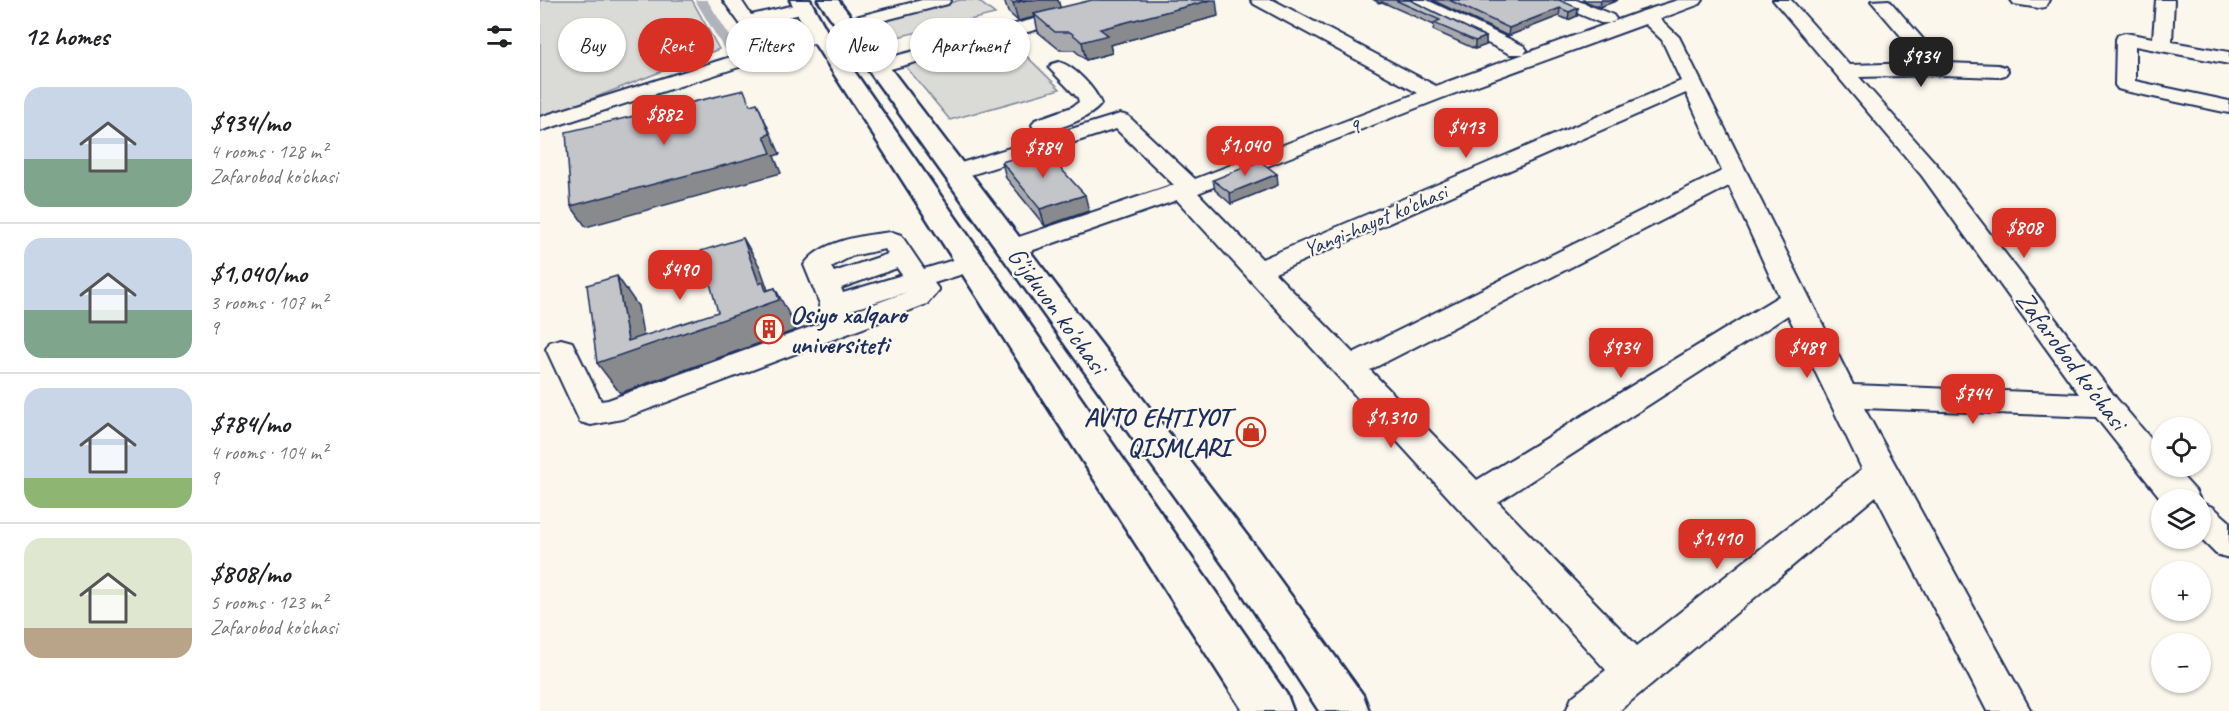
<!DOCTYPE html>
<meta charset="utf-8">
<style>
:root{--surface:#fff;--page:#f6f6f6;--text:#202124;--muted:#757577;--line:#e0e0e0;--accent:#d93025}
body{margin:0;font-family:Caveat,sans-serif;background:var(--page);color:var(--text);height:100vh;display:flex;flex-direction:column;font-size:22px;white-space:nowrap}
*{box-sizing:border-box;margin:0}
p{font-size:20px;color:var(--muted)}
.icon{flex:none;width:33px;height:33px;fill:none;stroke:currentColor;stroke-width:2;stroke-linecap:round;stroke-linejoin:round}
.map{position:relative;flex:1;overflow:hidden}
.drawer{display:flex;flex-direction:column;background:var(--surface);width:540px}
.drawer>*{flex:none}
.guide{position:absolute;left:18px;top:18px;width:570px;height:54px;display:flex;gap:12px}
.fabs{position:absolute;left:1611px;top:417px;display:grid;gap:12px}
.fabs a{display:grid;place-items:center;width:60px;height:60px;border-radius:50%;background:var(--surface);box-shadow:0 2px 4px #0004;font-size:30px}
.price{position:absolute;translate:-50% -51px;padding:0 14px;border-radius:12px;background:var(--accent);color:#fff;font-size:20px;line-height:39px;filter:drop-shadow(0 2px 3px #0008)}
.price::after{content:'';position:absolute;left:50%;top:36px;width:18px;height:14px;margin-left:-9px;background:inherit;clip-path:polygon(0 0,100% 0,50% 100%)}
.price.selected{background:#222;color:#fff}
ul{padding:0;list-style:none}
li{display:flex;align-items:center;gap:18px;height:150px;padding:0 24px}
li+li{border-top:2px solid var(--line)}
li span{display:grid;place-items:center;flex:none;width:168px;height:120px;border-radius:18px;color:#555}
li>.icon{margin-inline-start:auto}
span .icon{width:72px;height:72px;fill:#fffc;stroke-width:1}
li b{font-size:26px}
h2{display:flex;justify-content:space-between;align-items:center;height:72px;padding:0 24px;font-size:26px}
.pill{padding:0 21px;border-radius:27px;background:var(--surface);box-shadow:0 2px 4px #0004;font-size:21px;line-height:54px}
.pill.selected{background:var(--accent);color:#fff}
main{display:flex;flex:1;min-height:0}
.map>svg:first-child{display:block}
.green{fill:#dadad7;stroke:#7a849a;stroke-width:1.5}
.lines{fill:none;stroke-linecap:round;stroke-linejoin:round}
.canal{fill:#afb3bb;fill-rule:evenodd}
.minor-casing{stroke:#1b2f5e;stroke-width:4}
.major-casing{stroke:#1b2f5e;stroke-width:5}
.minor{fill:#fbf7ec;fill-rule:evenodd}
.major{fill:#fbf7ec;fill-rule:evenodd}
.wall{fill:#a8a9ad;stroke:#1b2f5e;stroke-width:1.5}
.shaded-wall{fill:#888a8d;stroke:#1b2f5e;stroke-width:1.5}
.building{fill:#c3c5c9;stroke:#1b2f5e;stroke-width:1.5}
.labels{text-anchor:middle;stroke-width:4.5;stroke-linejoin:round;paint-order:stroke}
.far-street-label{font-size:22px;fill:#1b2f5e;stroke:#fbf7ec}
.street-label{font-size:26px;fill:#1b2f5e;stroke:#fbf7ec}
.poi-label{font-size:26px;font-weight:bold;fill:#1b2f5e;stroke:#fbf7ec;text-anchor:start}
</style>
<main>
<section class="drawer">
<h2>12 homes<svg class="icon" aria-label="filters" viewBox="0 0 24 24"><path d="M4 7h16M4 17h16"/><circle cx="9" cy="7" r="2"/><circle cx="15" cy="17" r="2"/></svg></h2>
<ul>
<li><span style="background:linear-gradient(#c9d6e8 60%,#7fa58c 0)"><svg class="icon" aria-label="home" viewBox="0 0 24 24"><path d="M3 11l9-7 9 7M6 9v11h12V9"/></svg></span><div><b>$934/mo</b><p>4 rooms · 128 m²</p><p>Zafarobod ko'chasi</p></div></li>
<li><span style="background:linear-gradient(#c9d6e8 60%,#7fa58c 0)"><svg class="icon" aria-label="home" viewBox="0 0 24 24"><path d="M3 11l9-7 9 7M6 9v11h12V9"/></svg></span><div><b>$1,040/mo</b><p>3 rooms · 107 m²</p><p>9</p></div></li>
<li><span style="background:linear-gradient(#c9d6e8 75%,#8fb573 0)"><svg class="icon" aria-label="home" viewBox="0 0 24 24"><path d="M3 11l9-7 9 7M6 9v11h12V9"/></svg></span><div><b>$784/mo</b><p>4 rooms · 104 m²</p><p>9</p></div></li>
<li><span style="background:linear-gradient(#dfe7d0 75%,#b9a48a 0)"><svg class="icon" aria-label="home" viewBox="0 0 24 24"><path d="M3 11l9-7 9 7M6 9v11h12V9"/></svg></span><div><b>$808/mo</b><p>5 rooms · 123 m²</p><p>Zafarobod ko'chasi</p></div></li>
</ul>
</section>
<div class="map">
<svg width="1689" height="711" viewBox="0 0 1689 711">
<rect width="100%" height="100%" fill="#fbf7ec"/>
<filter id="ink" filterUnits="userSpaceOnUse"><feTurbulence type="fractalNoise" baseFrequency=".0167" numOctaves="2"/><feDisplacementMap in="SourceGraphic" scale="12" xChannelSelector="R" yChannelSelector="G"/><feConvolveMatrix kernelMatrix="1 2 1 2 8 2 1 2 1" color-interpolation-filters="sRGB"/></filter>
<g filter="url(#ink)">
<path class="green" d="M0 0H152L179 49 0 119Z
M420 0H437L455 14 353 38 340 21Z
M466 36 520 89 410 120 362 62Z"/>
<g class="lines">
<path class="canal" d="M155 0H167L193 41 244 32 251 36 244 40 189 50 184 49Z"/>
<g class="minor-casing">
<path id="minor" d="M183 0H201L211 15 264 3 270 4 273 8 270 12 207 26 201 25Z
M382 0H411L408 4 306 30 300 29 297 25 300 21Z
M566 0H595L592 4 343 71H329L326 67 329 63Z
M711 0H733L896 86 1100 12 1138 0H1163L1160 4 1120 19 1139 37 1313 385 1539 394 1382 176 1233 0H1251L1309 65 1384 63 1331 1 1349 0 1396 54 1407 63 1458 65 1465 67 1468 71 1465 75 1458 77 1402 75 1319 77 1398 166 1576 398 1622 452V466H1633L1655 490 1660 500H1622L1556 417 1324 408 1491 711H1447L1336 496 1079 711H1026L1032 697 1066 670 637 200 482 254 473 256 464 254 460 248 464 242 634 185 576 129 424 177 416 179 408 177 404 172 408 167 580 114 588 116 655 179 878 93 714 4ZM1105 24 1122 40 1141 81 722 259 658 193 902 98ZM1146 93 1182 171 813 353 735 273ZM1189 186 1239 296 937 480 830 370ZM1248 315 1322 469 1097 646 958 502Z
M864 0H887L984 46 987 50 984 54H970L867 4Z
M1012 0H1036L1073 15 1076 19 1073 23H1061L1015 4Z
M1471 0H1509L1505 7 1499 8 1474 4Z
M1616 0H1634L1632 42 1689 52V64L1595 46V81L1689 101V113L1585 91 1578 89 1575 85 1576 39 1578 35 1585 33 1613 38Z
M279 29 286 31 288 35 286 39 0 131V117Z
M519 62C534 66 556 89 561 104 551 118 512 134 495 130L492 125 495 120 532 107 539 102 538 98 509 68 512 64Z
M352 232 361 235 384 269 430 255 439 257 443 263 439 269 394 283 399 290 387 304 82 419 51 425 40 422 6 349 10 342 21 339 32 342 61 401 68 400 287 321 279 306 280 304 264 265C281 240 325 235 352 232ZM345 249 348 254 294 272 291 267 312 256ZM357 268 362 275 303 293 301 288ZM367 292 312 312 311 310Z
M1660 503 1673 507 1689 521V558L1676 554 1660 538Z"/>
</g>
<g class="major-casing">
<path id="major" d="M250 0H270L289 35 747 695 753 711H703L269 35Z
M278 0H298L715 546 823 695 829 711H779L687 570Z"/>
</g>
<use href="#minor" class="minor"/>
<use href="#major" class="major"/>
</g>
<path class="wall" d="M464 0H518L520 8 678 16 570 45 572 53 546 60 534 50H520L498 32 495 17 478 21 468 12Z
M834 0H870L946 37V45L935 49 893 30 894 25 842 2 839 3Z
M892 0H1019L1037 16 1028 20 1019 16 968 36Z
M1042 0H1078L1060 7Z
M462 162 549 211 505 226 466 178Z
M673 180 738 185 691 204 675 190Z"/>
<path class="shaded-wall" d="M487 0H518L521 10 494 14 495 17 478 21 473 3Z
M671 0H676L678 16 570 45 572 53 546 60 542 42 560 29Z
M1061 0H1078L1060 7Z
M1020 8 1019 16 968 36 969 28Z
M1038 8 1037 16 1028 20 1029 12Z
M946 37V45L935 49V41Z
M217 103 240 154 234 156 241 173 46 227 31 206 224 136Z
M737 174 738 185 691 204 690 193Z
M545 195 549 211 505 226 500 209Z
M203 238 220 267 228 290 235 288 251 318 256 330 80 393 57 363 88 341 77 276 98 306 105 346 230 303 219 284Z"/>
<path class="building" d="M469 0H487L473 3Z
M552 0H671L560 29 568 35 542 42 530 32H515L494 14Z
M855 0H870L946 37 935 41 894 23 900 20Z
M909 0H1019L1038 8 1029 12 1020 8 969 28Z
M204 90 210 105 217 103 230 134 224 136 231 153 31 206 26 132Z
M503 149 545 195 500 209 462 162Z
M720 161 737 174 690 193 673 180Z
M203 238 219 284 223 282 226 291 235 288 239 300 57 363 47 285 77 276 88 341 178 312 161 251Z"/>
</g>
<defs>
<g id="building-ring" transform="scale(1.5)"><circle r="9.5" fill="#fbf7ec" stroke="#c8321e" stroke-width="1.5"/><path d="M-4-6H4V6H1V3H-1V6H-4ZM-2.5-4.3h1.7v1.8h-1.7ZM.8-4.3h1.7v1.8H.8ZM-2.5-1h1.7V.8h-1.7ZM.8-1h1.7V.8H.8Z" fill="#c8321e"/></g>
<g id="shop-ring" transform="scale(1.5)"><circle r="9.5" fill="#fbf7ec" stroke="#c8321e" stroke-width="1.5"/><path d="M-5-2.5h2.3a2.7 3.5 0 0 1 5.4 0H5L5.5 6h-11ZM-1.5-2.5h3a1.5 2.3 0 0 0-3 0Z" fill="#c8321e"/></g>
</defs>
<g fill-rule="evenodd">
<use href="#building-ring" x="229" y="329"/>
<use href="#shop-ring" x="711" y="432"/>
</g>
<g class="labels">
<g class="far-street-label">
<text transform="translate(814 126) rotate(-21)" y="8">9</text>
<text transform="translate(835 220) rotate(-23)" y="8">Yangi-hayot ko'chasi</text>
</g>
<g class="street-label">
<text transform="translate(518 310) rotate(54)" y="9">G'ijduvon ko'chasi</text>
<text transform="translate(1532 360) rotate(53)" y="9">Zafarobod ko'chasi</text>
</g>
<g class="poi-label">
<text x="250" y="323">Osiyo xalqaro<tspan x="250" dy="30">universiteti</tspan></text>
<text x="690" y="426" text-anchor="end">AVTO EHTIYOT<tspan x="690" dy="30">QISMLARI</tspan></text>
</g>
</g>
</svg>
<div class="fabs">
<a><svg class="icon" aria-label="locate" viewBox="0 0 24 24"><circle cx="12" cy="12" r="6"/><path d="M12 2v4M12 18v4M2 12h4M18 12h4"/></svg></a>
<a><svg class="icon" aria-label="layers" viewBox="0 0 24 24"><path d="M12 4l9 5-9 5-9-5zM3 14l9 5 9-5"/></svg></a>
<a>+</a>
<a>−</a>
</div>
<b class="price selected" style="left:1381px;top:88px">$934</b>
<b class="price" style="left:124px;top:146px">$882</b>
<b class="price" style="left:926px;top:159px">$413</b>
<b class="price" style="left:705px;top:177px">$1,040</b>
<b class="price" style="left:503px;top:179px">$784</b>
<b class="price" style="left:1484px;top:259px">$808</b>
<b class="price" style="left:140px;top:301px">$490</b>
<b class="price" style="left:1081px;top:379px">$934</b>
<b class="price" style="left:1267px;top:379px">$489</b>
<b class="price" style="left:1433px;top:425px">$744</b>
<b class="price" style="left:851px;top:449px">$1,310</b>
<b class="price" style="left:1177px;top:570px">$1,410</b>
<div class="guide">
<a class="pill">Buy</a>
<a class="pill selected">Rent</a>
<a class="pill">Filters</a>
<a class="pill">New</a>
<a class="pill">Apartment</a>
</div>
</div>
</main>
